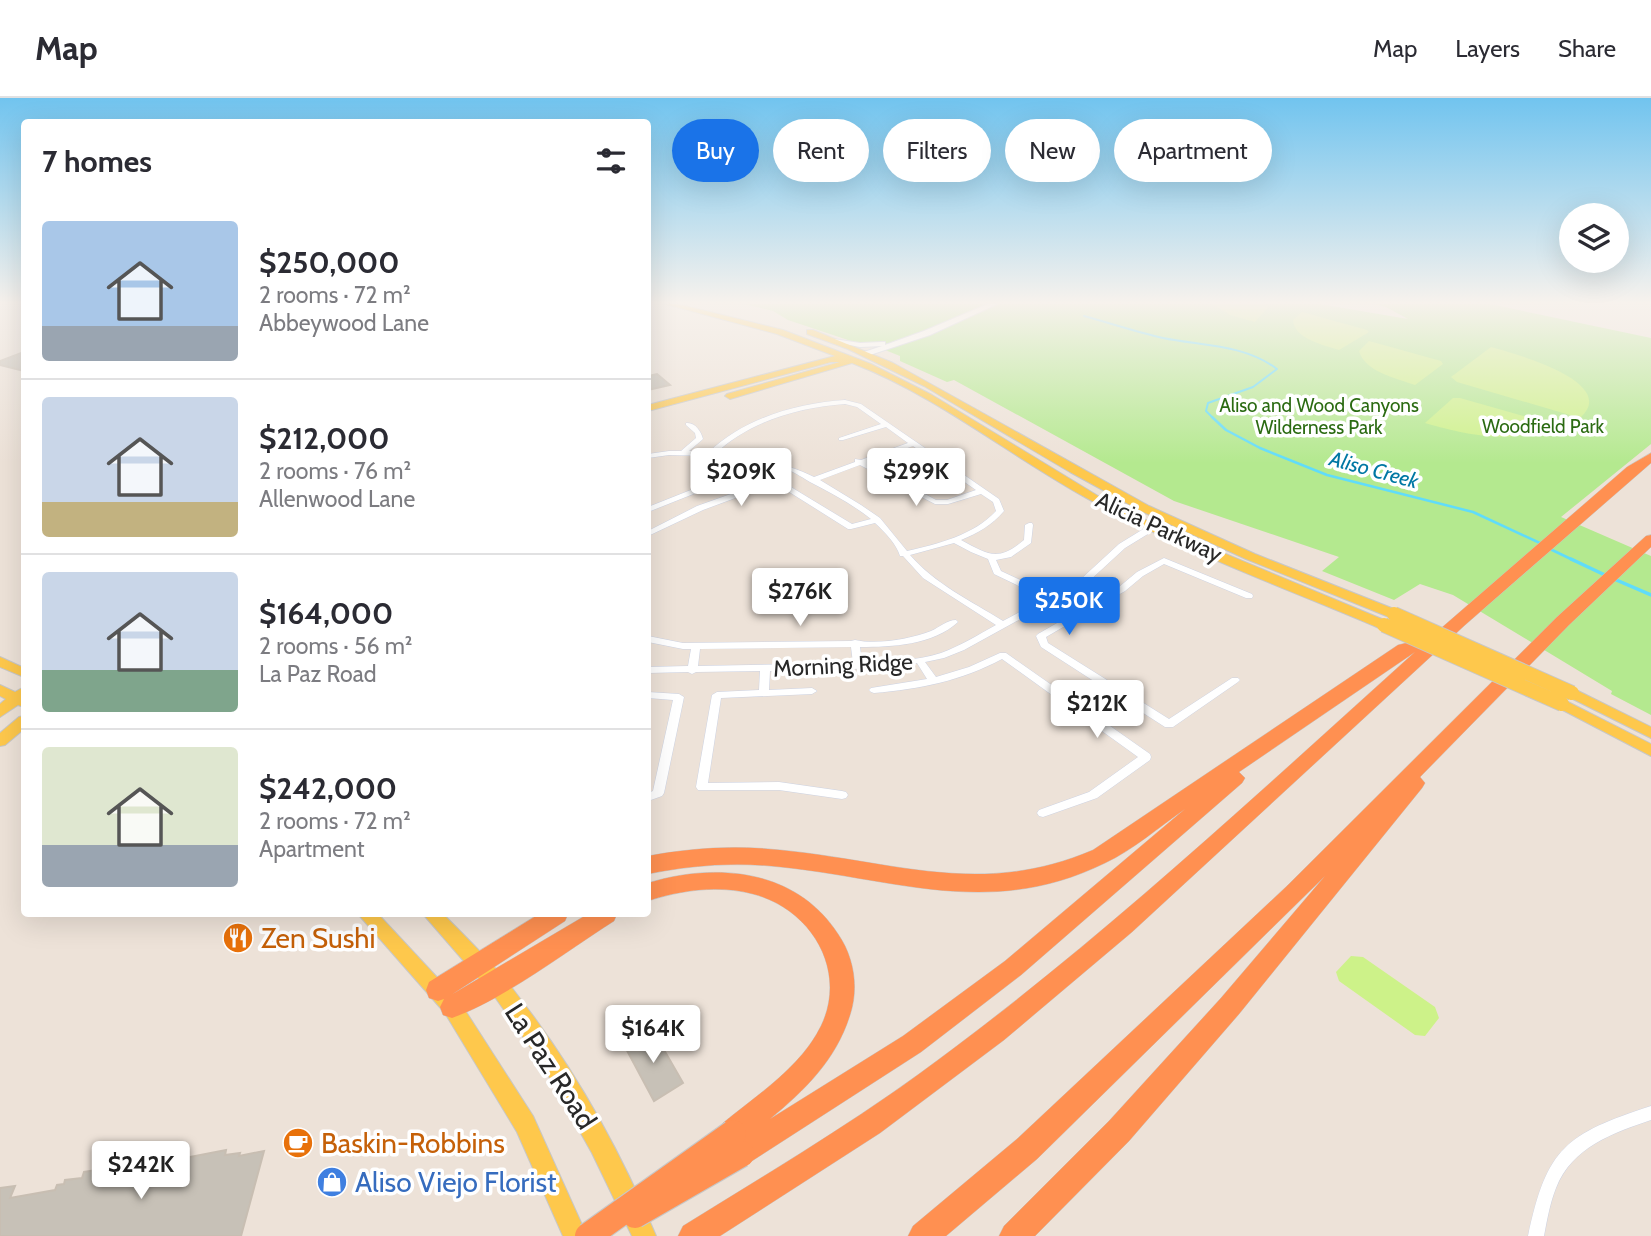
<!DOCTYPE html>
<meta charset="utf-8">
<style>
:root{--surface:#fff;--page:#f7f7f7;--text:#2b2b33;--muted:#7c7c81;--line:#e1e1e2;--accent:#1a73e8}
body{margin:0;font-family:Cabin,sans-serif;background:var(--page);color:var(--text);height:100vh;display:flex;flex-direction:column;font-size:26px;white-space:nowrap}
*{box-sizing:border-box;margin:0}
p{font-size:23px;color:var(--muted)}
.icon{flex:none;width:38px;height:38px;fill:none;stroke:currentColor;stroke-width:2;stroke-linecap:round;stroke-linejoin:round}
.map{position:relative;flex:1;overflow:hidden}
.side{position:absolute;left:21px;top:21px;width:630px;height:798px;display:flex;flex-direction:column;background:var(--surface);border-radius:7px;box-shadow:0 7px 28px #0002}
.side>*{flex:none}
.hud{position:absolute;left:672px;top:21px;width:665px;height:63px;display:flex;gap:14px}
.controls{position:absolute;left:1559px;top:105px;display:grid;gap:14px}
.controls a{display:grid;place-items:center;width:70px;height:70px;border-radius:50%;background:var(--surface);box-shadow:0 7px 28px #0002;font-size:35px}
.price{position:absolute;translate:-50% -60px;padding:0 16px;border-radius:7px;background:#fff;color:#222;font-size:23px;line-height:46px;filter:drop-shadow(0 2px 4px #0008)}
.price::after{content:'';position:absolute;left:50%;top:42px;width:21px;height:16px;margin-left:-10px;background:inherit;clip-path:polygon(0 0,100% 0,50% 100%)}
.price.selected{background:var(--accent);color:#fff}
ul{padding:0;list-style:none}
li{display:flex;align-items:center;gap:21px;height:175px;padding:0 21px}
li+li{border-top:2px solid var(--line)}
li span{display:grid;place-items:center;flex:none;width:196px;height:140px;border-radius:7px;color:#555}
li>.icon{margin-inline-start:auto}
span .icon{width:84px;height:84px;fill:#fffc;stroke-width:1}
li b{font-size:30px}
h2{display:flex;justify-content:space-between;align-items:center;height:84px;padding:0 21px;font-size:30px}
.tag{padding:0 24px;border-radius:32px;background:var(--surface);box-shadow:0 7px 28px #0002;font-size:24px;line-height:63px}
.tag.selected{background:var(--accent);color:#fff}
header{display:flex;align-items:center;gap:42px;box-sizing:border-box;height:98px;padding:0 35px;background:var(--surface);border-bottom:2px solid var(--line)}
header strong{font-size:33px}
nav{display:flex;gap:38px;margin-inline-start:auto;font-size:24px}
.map>svg:first-child{display:block}
.green{fill:#b4e98f}
.pitch{fill:#cdf289}
.lines{fill:none;stroke-linecap:round;stroke-linejoin:round}
.stream-far2{stroke:#60dcfa;stroke-width:2}
.stream-far1{stroke:#60dcfa;stroke-width:2.5}
.stream{stroke:#60dcfa;stroke-width:3.5}
.building{fill:#c7c1b7;stroke:#c8beb2;stroke-width:2}
.street-casing{stroke:#cdd3e3;stroke-width:1}
.secondary-casing{stroke:#cdd3e3;stroke-width:2}
.primary-casing{stroke:#c7c7c7;stroke-width:2}
.highway-casing{stroke:#c7c7c7;stroke-width:1}
.street{fill:#fff;fill-rule:evenodd}
.secondary{fill:#fff;fill-rule:evenodd}
.primary{fill:#fec84c;fill-rule:evenodd}
.highway{fill:#ff9051;fill-rule:evenodd}
.primary-bridge-casing{stroke:#c7c7c7;stroke-width:16;stroke-linecap:butt}
.highway-bridge-casing{stroke:#c7c7c7;stroke-width:28;stroke-linecap:butt}
.primary-bridge{stroke:#fec84c;stroke-width:14}
.highway-bridge{stroke:#ff9051;stroke-width:26}
.labels{text-anchor:middle;stroke-width:7;stroke-linejoin:round;paint-order:stroke}
.far-park-label{font-size:19px;fill:#2b6b12;stroke:#fff}
.far-water-label{font-size:21px;font-style:italic;fill:#0078a4;stroke:#fff}
.street-label{font-size:23px;fill:#282828;stroke:#fff}
.near-food-label{font-size:28px;fill:#c56008;stroke:#fff;text-anchor:start}
.near-street-label{font-size:28px;fill:#282828;stroke:#fff}
.near-shop-label{font-size:28px;fill:#366cbe;stroke:#fff;text-anchor:start}
</style>
<header>
<strong>Map</strong>
<nav><a>Map</a><a>Layers</a><a>Share</a></nav>
</header>
<div class="map">
<svg width="1651" height="1138" viewBox="0 0 1651 1138">
<rect width="100%" height="100%" fill="#ede2d8"/>
<path class="green" d="M744 206H1320L1408 221 1386 209 1374 206H1490L1651 240V346L1561 419 1651 458V617L1611 596 1612 593 1453 497 1420 486 1394 502 1322 473 1339 459 1174 403 954 282 947 284 900 263V258L865 244H854L788 222 773 213Z"/>
<path class="pitch" d="M1213 206H1265L1269 208 1255 224 1230 217Z
M1302 214 1367 232 1369 234 1339 252C1324 247 1294 241 1293 222Z
M1369 243 1441 263 1443 266 1415 287C1396 280 1365 274 1359 253Z
M1491 249C1513 255 1621 284 1580 320L1457 284 1451 279Z
M1453 300H1460L1544 324C1523 352 1452 333 1425 325Z
M1351 858 1363 859 1435 909 1439 920 1425 938 1415 937 1339 883 1336 874Z"/>
<g class="lines">
<path class="stream-far2" d="M1084 218C1110 225 1136 234 1163 240 1202 248 1244 246 1277 271L1253 289 1208 305 1206 313 1214 321"/>
<path class="stream-far1" d="M1212 319 1226 332 1260 350 1327 377 1473 414 1542 446
M1548 450 1575 463"/>
<path class="stream" d="M1571 461 1607 478
M1614 481 1651 497"/>
</g>
<path class="building" d="M24 254V273L0 267V263Z
M657 276 670 287 648 292V278Z
M652 931 683 985 654 1003 624 947Z
M226 1052 225 1057 240 1055 239 1058 264 1053 241 1138H0V1090L15 1088 10 1100 55 1092 57 1087 64 1086 65 1082 82 1080 84 1074 124 1068 123 1072Z"/>
<g class="lines">
<g class="street-casing">
<path id="street" d="M845 302 861 306 999 401 1004 413C992 427 978 435 961 442 989 457 998 464 1024 442L1025 427 1029 425H1032L1033 427 1031 445 1011 459 996 462 1001 473 1031 487 1032 489 1031 491H1025L994 476 988 461 971 454 954 445 910 457C935 486 971 503 1003 523L1081 481 1119 446 1163 419H1169V423L1125 450 1087 485 1071 494 1091 505 1119 489 1137 474 1164 460 1252 496 1253 498 1252 500H1246L1164 466 1143 478 1125 493 1046 539 1048 545 1169 621 1232 580H1238L1240 582 1238 584 1173 629H1165L1041 549 1036 538 1038 536 1085 509 1064 497 964 552 944 560 925 564 936 579 969 569 1000 555H1006L1150 656 1151 659 1150 662 1097 700 1043 719 1039 718 1037 715 1039 712 1089 694 1138 659 1002 561C961 583 920 591 874 595L871 594 869 592 871 590 927 581 917 565 890 570 770 573 769 592 812 590 817 593 812 596 721 600 708 685 779 684 842 693 846 694 848 697 846 700 842 701 779 692H698L696 689 712 597 717 594 759 592 760 573 696 574 692 576 688 574 648 575V569L688 568 691 551H683L648 544V538L683 545 851 543 855 542C877 547 910 541 931 533 940 529 947 522 956 522L958 524C933 547 892 549 860 549L862 564C888 564 916 563 941 555 960 548 978 537 996 527L923 480 903 458H900C897 447 885 434 875 425L851 431H848L775 385 703 412 648 438V433L697 408 776 380 852 426 871 421C852 406 831 395 810 384 801 379 791 371 780 370 765 369 750 375 736 379V382L730 381 716 387 648 414V409L726 378 711 367 708 358 669 357 648 360V356L669 353H681L696 340 695 335 686 327V325C695 324 701 333 703 341L689 353 709 354C744 320 798 305 845 302ZM845 306 857 309 881 326 839 340V342H843L886 329 908 345 861 362 855 361V364L814 379C779 362 769 365 732 376L717 364 715 356C748 324 799 309 845 306ZM913 348 976 392 947 402H936L867 365ZM860 367 935 406H948L981 396 993 404 996 413C974 437 938 446 907 453L880 420 861 407 820 382ZM851 549 853 565 698 568 700 551Z
M648 594 679 596 684 599 664 695 662 698 648 703V695L653 693 673 602 648 600Z
M1651 1008V1022C1613 1035 1572 1049 1556 1090 1550 1105 1547 1122 1544 1138H1528C1547 1049 1566 1036 1651 1008Z"/>
</g>
<g class="secondary-casing">
<path id="secondary" d="M988 206H997L930 237 867 258H864V254L882 248 860 249 830 243 834 241 860 245 882 244H885V247L924 233Z"/>
</g>
<g class="primary-casing">
<path id="primary" d="M665 206H678L783 232 871 266 932 297 1098 398 1156 427 1389 524 1391 527 1389 530H1379C1283 489 1183 453 1092 403 1011 359 938 298 852 265L730 301 725 298 727 296 840 264H831L648 313V307L835 258 777 236Z
M807 232H813L893 265 1149 408 1255 456 1399 513 1401 516 1399 519H1389L1246 461 1141 413 1070 374 924 288 848 251 807 236Z
M0 559 24 570V579L0 569Z
M0 587 15 594 24 589V609L18 607 0 619V606L6 601 0 598Z
M1572 590 1651 629V640L1567 598 1565 595Z
M1562 601 1651 646V658L1557 609 1555 606Z
M24 618V631L5 647 0 648V635L19 619Z
M358 816H378L459 903 533 1018 587 1138H563L517 1034 445 915Z
M423 816H443C469 842 496 869 518 898 574 970 621 1054 656 1138H632L592 1055 542 966 495 899Z"/>
</g>
<g class="highway-casing">
<path id="highway" d="M1651 355V365L1465 527 1132 834 1004 942 880 1035 720 1138H678L683 1128C762 1079 843 1031 919 976 1095 848 1254 699 1415 554L1239 674 1245 680 1242 685 1021 877 921 954 741 1070 731 1066 727 1056 731 1048 723 1045 719 1035 723 1025C757 997 801 969 821 928 848 872 811 811 753 796 718 787 682 792 648 803V785C716 764 796 771 838 836 854 859 859 890 850 917 836 962 805 992 770 1021L903 938 1005 863 1185 711C1159 729 1133 752 1105 765 991 821 897 781 781 769 736 764 692 767 648 776V758C691 750 735 747 780 752 894 763 981 800 1093 752L1398 547 1431 539 1627 369Z
M1651 437V449L1569 527 1420 679 1425 685 1422 690 1239 916 1129 1043 1035 1138H999L1004 1128 1109 1023 1221 900 1325 778 1037 1061 946 1138H908L913 1128 1017 1041 1287 788 1557 519 1646 438Z
M539 816H568L565 823 451 897 588 816H617L614 823C565 854 506 900 452 920L443 917 440 909 444 901 438 903 429 900 426 892 429 884Z"/>
</g>
<use href="#street" class="street"/>
<use href="#secondary" class="secondary"/>
<use href="#primary" class="primary"/>
<use href="#highway" class="highway"/>
<g class="primary-bridge-casing">
<path id="primary-bridge" d="M1394 516 1572 595
M1384 527 1562 606"/>
</g>
<g class="highway-bridge-casing">
<path id="highway-bridge" d="M635 1117 741 1056
M588 1138 733 1035"/>
</g>
<use href="#primary-bridge" class="primary-bridge"/>
<use href="#highway-bridge" class="highway-bridge"/>
</g>
<linearGradient id="sky" x2="0" y2="1"><stop stop-color="#71c4ef"/><stop offset="0.56" stop-color="#f7f2ed"/><stop offset="1" stop-color="#f7f2ed" stop-opacity="0"/></linearGradient>
<rect width="1651" height="365" fill="url(#sky)"/>
<defs>
<g id="restaurant-disc" transform="scale(1.575)"><circle r="9.5" fill="#e8710a" stroke="#fff"/><path d="M-5-6h1v4h1v-4h1v4h1v-4h1v5L-1.5 .5V6h-2V.5L-5-1ZM5-6V6H3V1.5H1.5Q1.5-4 5-6Z" fill="#fff"/></g>
<g id="cafe-disc" transform="scale(1.575)"><circle r="9.5" fill="#e8710a" stroke="#fff"/><path d="M-5.5-4.5H6V0H3Q3 3.5 0 3.5H-2.5Q-5.5 3.5-5.5 0ZM3-3.2v2h1.7v-2ZM-6 4.5H4V6H-6Z" fill="#fff"/></g>
<g id="shop-disc" transform="scale(1.575)"><circle r="9.5" fill="#3f7fe0" stroke="#fff"/><path d="M-5-2.5h2.3a2.7 3.5 0 0 1 5.4 0H5L5.5 6h-11ZM-1.5-2.5h3a1.5 2.3 0 0 0-3 0Z" fill="#fff"/></g>
</defs>
<g fill-rule="evenodd">
<use href="#restaurant-disc" x="238" y="840"/>
<use href="#cafe-disc" x="298" y="1045"/>
<use href="#shop-disc" x="332" y="1084"/>
</g>
<g class="labels">
<g class="far-park-label">
<text x="1319" y="314">Aliso and Wood Canyons<tspan x="1319" dy="22">Wilderness Park</tspan></text>
<text x="1543" y="335">Woodfield Park</text>
</g>
<g class="far-water-label">
<text transform="translate(1374 372) rotate(15)" y="7">Aliso Creek</text>
</g>
<g class="street-label">
<text transform="translate(1159 429) rotate(25)" y="8">Alicia Parkway</text>
<text transform="translate(843 567) rotate(-3)" y="8">Morning Ridge</text>
</g>
<g class="near-food-label">
<text x="261" y="850">Zen Sushi</text>
<text x="321" y="1055">Baskin-Robbins</text>
</g>
<g class="near-street-label">
<text transform="translate(551 968) rotate(57)" y="10">La Paz Road</text>
</g>
<g class="near-shop-label">
<text x="355" y="1094">Aliso Viejo Florist</text>
</g>
</g>
</svg>
<div class="controls">
<a><svg class="icon" aria-label="layers" viewBox="0 0 24 24"><path d="M12 4l9 5-9 5-9-5zM3 14l9 5 9-5"/></svg></a>
</div>
<b class="price" style="left:741px;top:410px">$209K</b>
<b class="price" style="left:916px;top:410px">$299K</b>
<b class="price" style="left:800px;top:530px">$276K</b>
<b class="price selected" style="left:1069px;top:539px">$250K</b>
<b class="price" style="left:1097px;top:642px">$212K</b>
<b class="price" style="left:653px;top:967px">$164K</b>
<b class="price" style="left:141px;top:1103px">$242K</b>
<div class="hud">
<a class="tag selected">Buy</a>
<a class="tag">Rent</a>
<a class="tag">Filters</a>
<a class="tag">New</a>
<a class="tag">Apartment</a>
</div>
<section class="side">
<h2>7 homes<svg class="icon" aria-label="filters" viewBox="0 0 24 24"><path d="M4 7h16M4 17h16"/><circle cx="9" cy="7" r="2"/><circle cx="15" cy="17" r="2"/></svg></h2>
<ul>
<li><span style="background:linear-gradient(#a9c7e8 75%,#9aa5b1 0)"><svg class="icon" aria-label="home" viewBox="0 0 24 24"><path d="M3 11l9-7 9 7M6 9v11h12V9"/></svg></span><div><b>$250,000</b><p>2 rooms · 72 m²</p><p>Abbeywood Lane</p></div></li>
<li><span style="background:linear-gradient(#c9d6e8 75%,#c2b280 0)"><svg class="icon" aria-label="home" viewBox="0 0 24 24"><path d="M3 11l9-7 9 7M6 9v11h12V9"/></svg></span><div><b>$212,000</b><p>2 rooms · 76 m²</p><p>Allenwood Lane</p></div></li>
<li><span style="background:linear-gradient(#c9d6e8 70%,#7fa58c 0)"><svg class="icon" aria-label="home" viewBox="0 0 24 24"><path d="M3 11l9-7 9 7M6 9v11h12V9"/></svg></span><div><b>$164,000</b><p>2 rooms · 56 m²</p><p>La Paz Road</p></div></li>
<li><span style="background:linear-gradient(#dfe7d0 70%,#9aa5b1 0)"><svg class="icon" aria-label="home" viewBox="0 0 24 24"><path d="M3 11l9-7 9 7M6 9v11h12V9"/></svg></span><div><b>$242,000</b><p>2 rooms · 72 m²</p><p>Apartment</p></div></li>
</ul>
</section>
</div>
